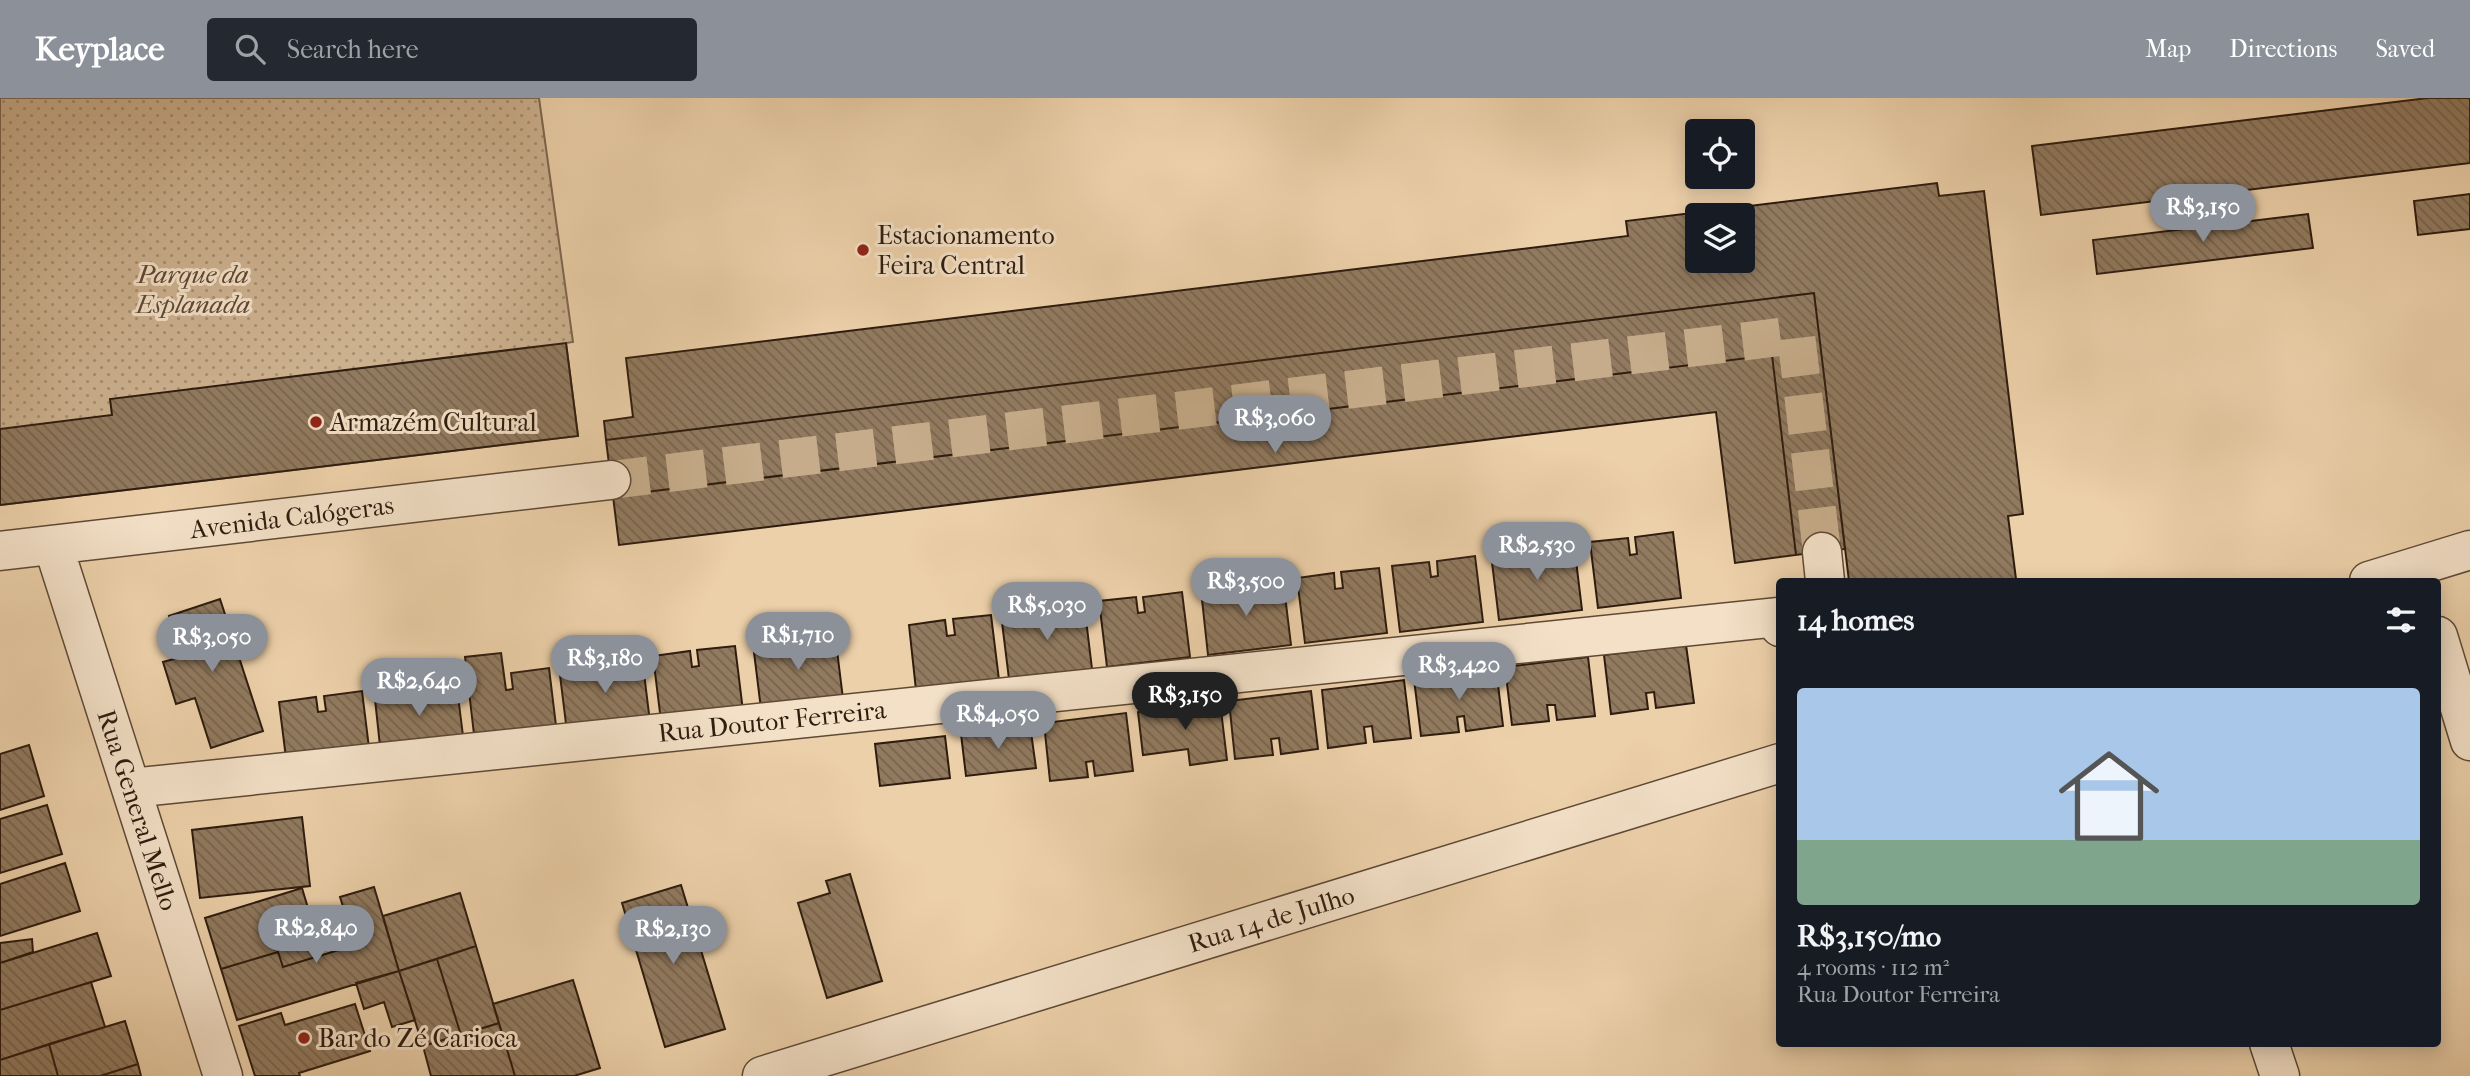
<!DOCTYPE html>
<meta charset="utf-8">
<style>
:root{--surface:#171b24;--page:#242831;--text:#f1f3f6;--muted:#9ea1a6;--accent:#8c9099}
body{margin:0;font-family:"IM FELL French Canon",serif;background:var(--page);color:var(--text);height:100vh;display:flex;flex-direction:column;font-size:26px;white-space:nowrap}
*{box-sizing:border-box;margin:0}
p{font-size:23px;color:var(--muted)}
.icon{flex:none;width:38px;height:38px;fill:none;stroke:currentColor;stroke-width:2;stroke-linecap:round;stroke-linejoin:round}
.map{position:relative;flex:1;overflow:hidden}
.drawer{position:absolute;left:1776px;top:480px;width:665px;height:469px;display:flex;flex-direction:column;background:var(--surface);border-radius:7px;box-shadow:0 4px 18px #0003}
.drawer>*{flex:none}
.controls{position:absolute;left:1685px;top:21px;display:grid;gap:14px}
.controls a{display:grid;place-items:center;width:70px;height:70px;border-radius:7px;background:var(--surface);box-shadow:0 4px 18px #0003;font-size:35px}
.price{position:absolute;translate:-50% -60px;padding:0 16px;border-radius:24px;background:var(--accent);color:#fff;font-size:23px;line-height:46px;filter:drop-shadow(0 2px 4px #0008)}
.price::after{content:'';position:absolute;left:50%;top:42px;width:21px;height:16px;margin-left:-10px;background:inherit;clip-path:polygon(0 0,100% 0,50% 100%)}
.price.selected{background:#222;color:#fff}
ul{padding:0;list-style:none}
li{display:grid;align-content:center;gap:14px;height:371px;padding:0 21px}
li span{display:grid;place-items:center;height:217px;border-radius:7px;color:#555}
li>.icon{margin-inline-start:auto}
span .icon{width:126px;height:126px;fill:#fffc;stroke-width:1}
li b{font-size:30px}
h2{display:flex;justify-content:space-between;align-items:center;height:84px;padding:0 21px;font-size:30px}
header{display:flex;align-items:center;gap:42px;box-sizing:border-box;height:98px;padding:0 35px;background:var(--accent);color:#fff}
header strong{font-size:33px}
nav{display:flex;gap:38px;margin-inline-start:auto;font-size:24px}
.search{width:490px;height:63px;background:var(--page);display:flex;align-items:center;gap:18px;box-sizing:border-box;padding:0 24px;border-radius:7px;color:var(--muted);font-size:26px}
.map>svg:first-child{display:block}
.green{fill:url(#green-dots);stroke:#7d664f;stroke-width:2}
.building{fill:url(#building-back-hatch);stroke:#2e1c0f;stroke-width:2;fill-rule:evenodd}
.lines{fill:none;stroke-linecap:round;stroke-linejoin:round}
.minor-tunnel{stroke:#c6ac8a;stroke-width:38;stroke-dasharray:38 19;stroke-linecap:butt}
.minor-casing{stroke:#5e4936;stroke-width:41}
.minor{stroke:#f3e0c7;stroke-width:38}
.poi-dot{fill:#8f2418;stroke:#f3e0c7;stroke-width:2.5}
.labels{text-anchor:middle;stroke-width:6;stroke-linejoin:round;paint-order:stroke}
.poi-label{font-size:26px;fill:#2e1c0f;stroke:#f3e0c7;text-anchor:start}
.park-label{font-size:26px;font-style:italic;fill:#5d4935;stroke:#f3e0c7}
.street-label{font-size:26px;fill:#2e1c0f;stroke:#f3e0c7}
</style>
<header>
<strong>Keyplace</strong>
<div class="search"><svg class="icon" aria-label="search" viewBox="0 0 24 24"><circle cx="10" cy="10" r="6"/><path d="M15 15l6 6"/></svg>Search here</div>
<nav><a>Map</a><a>Directions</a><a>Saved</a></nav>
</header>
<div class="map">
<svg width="2470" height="978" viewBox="0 0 2470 978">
<defs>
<pattern id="green-dots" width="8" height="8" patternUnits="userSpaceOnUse" patternTransform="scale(1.75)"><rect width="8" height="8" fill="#ccb18f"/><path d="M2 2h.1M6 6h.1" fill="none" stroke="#a68f73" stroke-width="1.8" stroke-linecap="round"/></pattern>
<pattern id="building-back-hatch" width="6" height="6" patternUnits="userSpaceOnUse" patternTransform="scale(1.75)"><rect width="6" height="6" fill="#917a5f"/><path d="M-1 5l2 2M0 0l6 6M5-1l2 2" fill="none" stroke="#77634d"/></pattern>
</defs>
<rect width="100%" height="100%" fill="#ecd0a9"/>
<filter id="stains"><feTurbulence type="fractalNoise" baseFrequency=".00286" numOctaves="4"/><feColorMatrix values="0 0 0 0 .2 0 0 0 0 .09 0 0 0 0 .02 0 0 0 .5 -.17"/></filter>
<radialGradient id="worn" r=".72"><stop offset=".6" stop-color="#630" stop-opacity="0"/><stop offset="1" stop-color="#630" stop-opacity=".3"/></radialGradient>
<path class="green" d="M0 0H539L573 244 566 245 578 338 0 407Z"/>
<path class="building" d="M2428 0H2470V65L2041 117 2032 48Z
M1937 85 1939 98 1984 93 2023 416 2008 418 2016 481 1999 483H1849L1814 195 606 342 604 323 633 319 626 260 1628 138 1626 123ZM1698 117H1743V163H1698Z
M2470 96V131L2418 137 2414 103Z
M2308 116 2313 150 2097 176 2093 142Z
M1814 195 1845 451 1796 457 1772 257 613 398 606 342Z
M566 245 578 338 0 407V331L112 317 110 301Z
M1772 257 1796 457 1735 465 1716 314 619 447 613 398Z
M1673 434 1681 500 1598 510 1590 444 1628 440 1630 457 1637 456 1635 439Z
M1574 446 1582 512 1499 522 1491 456 1529 451 1530 467 1538 466 1536 450Z
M1475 458 1483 524 1400 534 1392 468 1429 464 1431 479 1438 478 1437 463Z
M1379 470 1387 535 1305 545 1297 480 1334 475 1335 491 1343 490 1341 474Z
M1283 481 1291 547 1208 557 1201 492 1237 487 1239 502 1247 501 1245 486Z
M1182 494 1190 559 1107 569 1099 503 1136 499 1138 515 1145 514 1143 499Z
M220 501 263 633 211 650 195 600 176 606 163 564 181 559 169 518Z
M1084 505 1092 571 1009 581 1001 516 1038 511 1040 527 1048 526 1046 510Z
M991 517 999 582 916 592 909 527 945 522 947 538 955 537 953 521Z
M835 536 843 601 761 611 753 546 790 541 791 557 799 556 797 541Z
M1686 547 1694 605 1656 610 1654 594 1646 595 1648 611 1611 616 1604 557Z
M735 548 743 613 661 623 653 558 690 553 692 569 699 568 697 552Z
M501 555 506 592 513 591 511 575 549 570 557 636 475 645 465 559Z
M642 559 650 624 567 634 559 569 596 565 598 580 606 579 604 564Z
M1588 559 1595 618 1557 622 1555 607H1547L1549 623 1512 627 1505 569Z
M1496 570 1503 628 1466 633 1464 618 1457 619 1459 634 1421 638 1414 581Z
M456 582 464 646 381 657 374 592 410 588 412 603 420 602 418 587Z
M1404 582 1411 640 1374 644 1372 628 1364 629 1366 645 1328 650 1322 592Z
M362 593 370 658 287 668 279 604 316 599 318 614 326 613 324 598Z
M1311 593 1318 651 1281 656 1279 640 1271 641 1273 657 1235 661 1229 603Z
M1220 604 1227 662 1190 667 1188 651 1143 657 1138 614Z
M1126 615 1133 673 1095 678 1093 663 1086 664 1088 679 1050 683 1044 625Z
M1030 627 1036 670 966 678 961 636Z
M945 638 950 680 880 688 875 646Z
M29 647 44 698 0 712V656Z
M47 707 62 756 0 775V721Z
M302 719 310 788 200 800 192 732Z
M65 765 80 813 0 838V786Z
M850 776 882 883 827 900 798 805 830 795 826 783Z
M681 787 725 931 665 949 622 805Z
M374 789 399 873 237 922 221 871 278 854 283 869 355 847 340 799Z
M302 790 322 857 283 869 278 854 221 871 205 820Z
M460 795 476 848 399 873 383 818Z
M97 835 111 878 0 912V865Z
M32 841 33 854 0 865V845Z
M476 848 499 925 461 937 437 861Z
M437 861 461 937 423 948 399 873Z
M399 873 415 922 392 929 384 904 364 911 356 885Z
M573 882 600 970 574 978H515L493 906Z
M91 884 105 929 0 962V912Z
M355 906 370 953 299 975 300 978H255L239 928 281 915 285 927Z
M125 923 138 966 100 978H58L49 946Z
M499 925 515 978H431L423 948Z
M49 946 58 978H0V962Z
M138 966 141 978H100Z"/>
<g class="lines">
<path class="minor-tunnel" d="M611 382 1796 237 1822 454"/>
<g class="minor-casing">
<path id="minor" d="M53 447 223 978
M0 453 611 382
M1822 454 1825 483
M2369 483 2470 452
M2438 538 2470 643
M131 690 1779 519 1780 529
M2269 945 2280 978
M762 978 1780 665"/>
</g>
<use href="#minor" class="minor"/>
</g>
<g class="poi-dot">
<circle cx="863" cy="152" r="7"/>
<circle cx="316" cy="324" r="7"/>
<circle cx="304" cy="940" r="7"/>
</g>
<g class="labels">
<g class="poi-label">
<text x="877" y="146">Estacionamento<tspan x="877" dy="30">Feira Central</tspan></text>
<text x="330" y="333">Armazém Cultural</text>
<text x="318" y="949">Bar do Zé Carioca</text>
</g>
<g class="park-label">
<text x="193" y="185">Parque da<tspan x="193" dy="30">Esplanada</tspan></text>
</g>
<g class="street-label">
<text transform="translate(292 419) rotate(-7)" y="9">Avenida Calógeras</text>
<text transform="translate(772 623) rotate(-6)" y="9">Rua Doutor Ferreira</text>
<text transform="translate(138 712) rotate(72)" y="9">Rua General Mello</text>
<text transform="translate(1271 821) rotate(-17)" y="9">Rua 14 de Julho</text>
</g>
</g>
<rect width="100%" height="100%" filter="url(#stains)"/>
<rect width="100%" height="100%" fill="url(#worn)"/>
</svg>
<div class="controls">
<a><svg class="icon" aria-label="locate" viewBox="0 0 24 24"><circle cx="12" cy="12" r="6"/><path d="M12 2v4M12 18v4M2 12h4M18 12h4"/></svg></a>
<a><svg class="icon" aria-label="layers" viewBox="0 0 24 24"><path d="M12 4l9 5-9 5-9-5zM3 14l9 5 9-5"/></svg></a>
</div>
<b class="price" style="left:2203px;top:146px">R$3,150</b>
<b class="price" style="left:1275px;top:357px">R$3,060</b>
<b class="price" style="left:1537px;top:484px">R$2,530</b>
<b class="price" style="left:1246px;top:520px">R$3,500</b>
<b class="price" style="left:1047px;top:544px">R$5,030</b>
<b class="price" style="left:798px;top:574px">R$1,710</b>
<b class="price" style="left:212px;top:576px">R$3,050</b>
<b class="price" style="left:605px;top:597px">R$3,180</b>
<b class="price" style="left:1459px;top:604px">R$3,420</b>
<b class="price" style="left:419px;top:620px">R$2,640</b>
<b class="price selected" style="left:1185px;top:634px">R$3,150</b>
<b class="price" style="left:998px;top:653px">R$4,050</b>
<b class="price" style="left:316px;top:867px">R$2,840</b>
<b class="price" style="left:673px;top:868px">R$2,130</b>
<section class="drawer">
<h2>14 homes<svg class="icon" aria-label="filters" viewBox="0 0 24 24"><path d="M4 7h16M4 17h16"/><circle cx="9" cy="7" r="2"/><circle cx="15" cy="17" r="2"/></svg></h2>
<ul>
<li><span style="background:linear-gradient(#a9c7e8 70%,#7fa58c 0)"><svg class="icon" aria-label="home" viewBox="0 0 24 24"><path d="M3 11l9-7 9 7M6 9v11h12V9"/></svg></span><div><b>R$3,150/mo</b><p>4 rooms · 112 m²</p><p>Rua Doutor Ferreira</p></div></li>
</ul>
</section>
</div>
